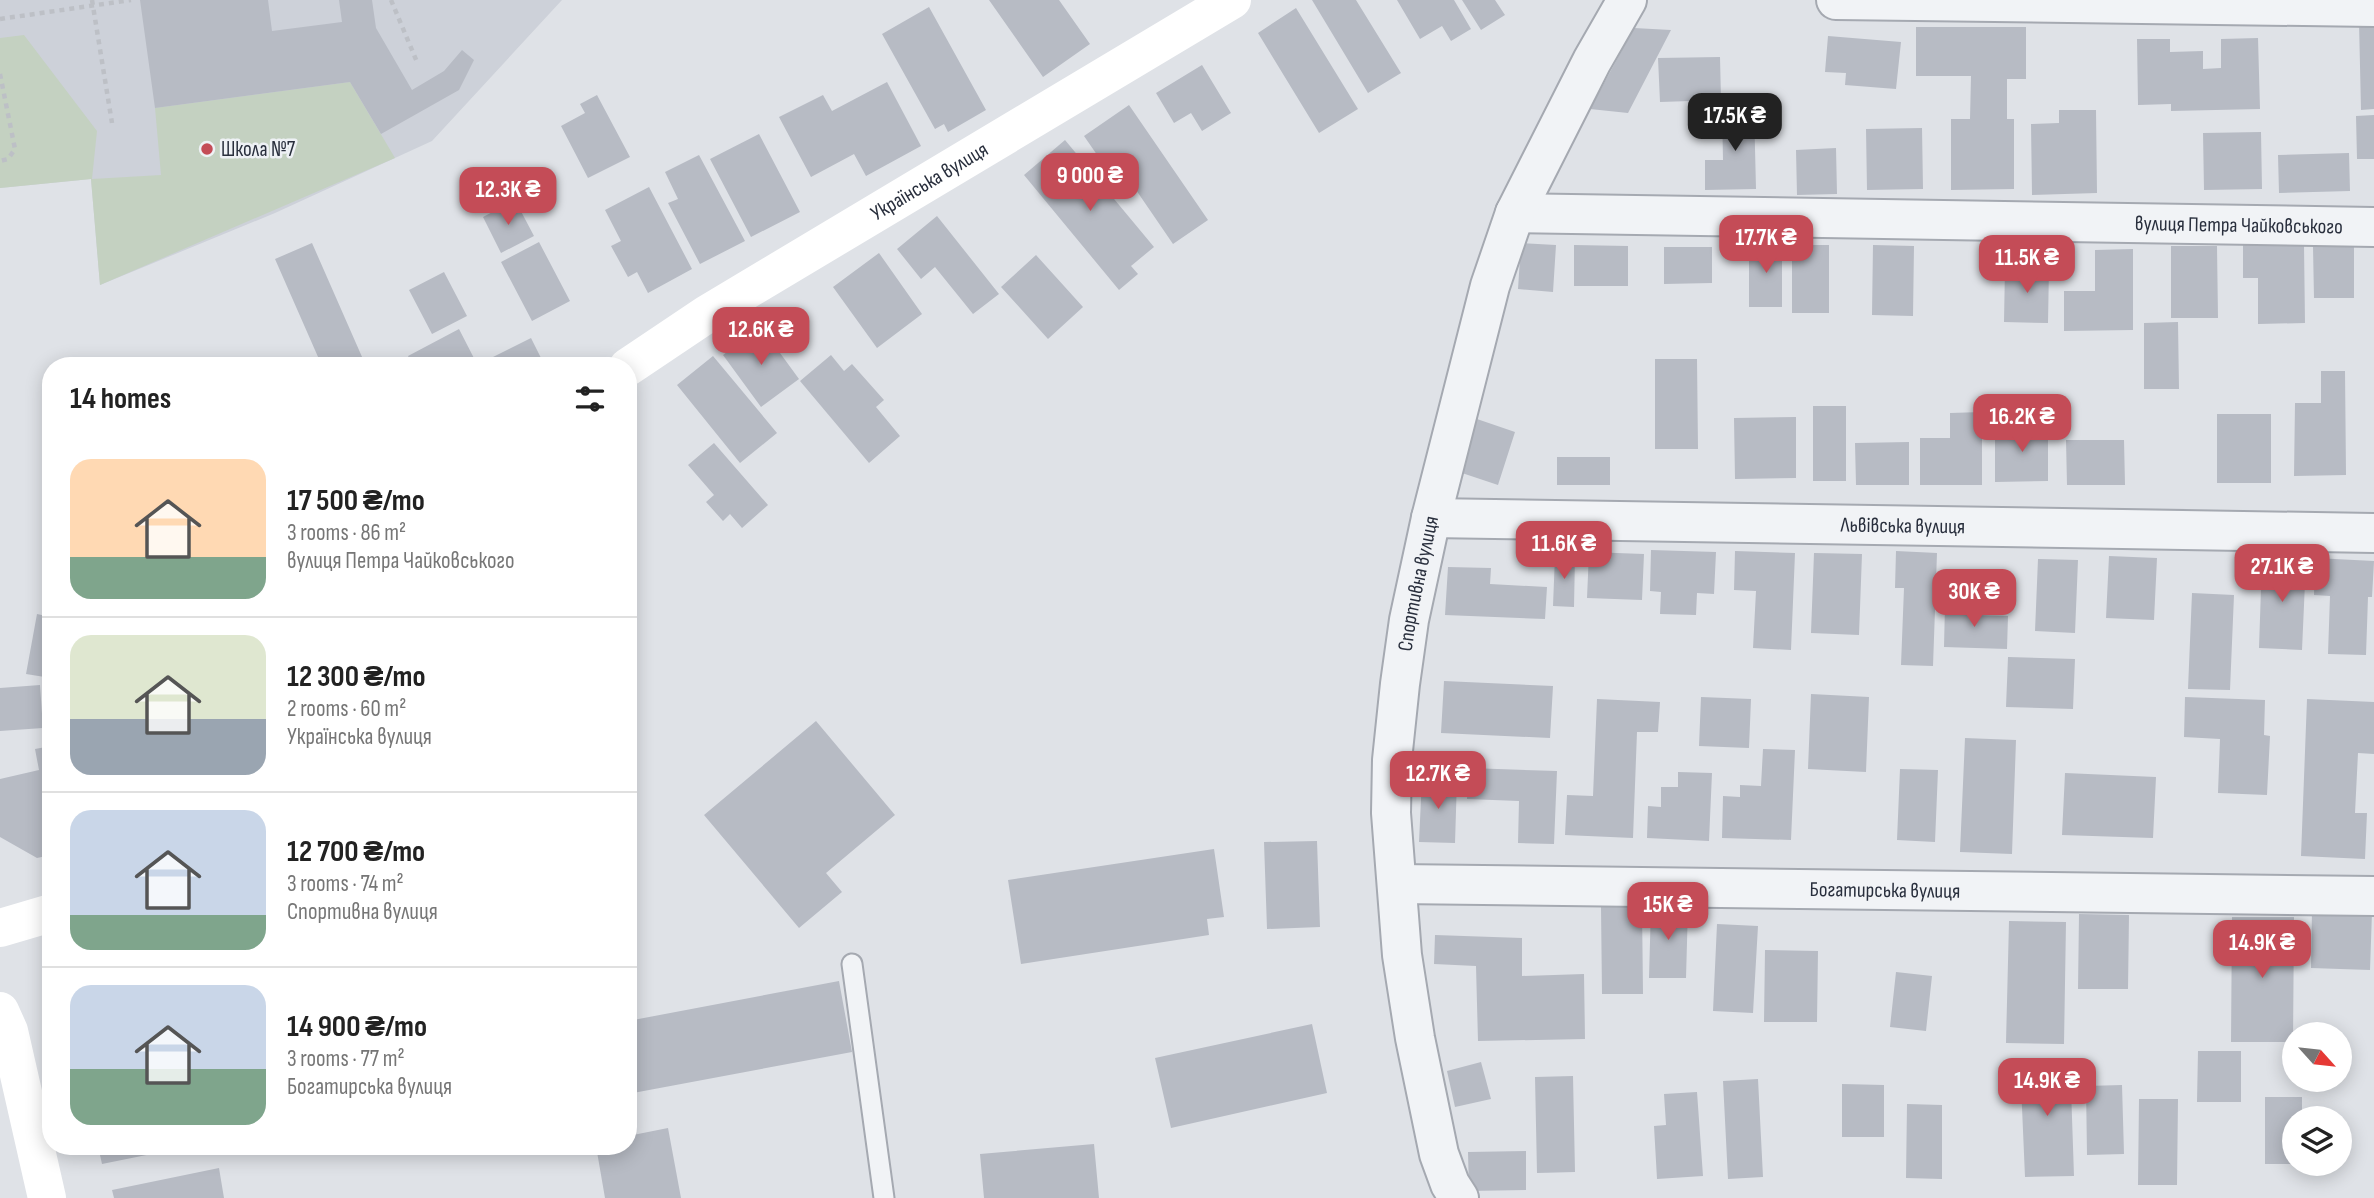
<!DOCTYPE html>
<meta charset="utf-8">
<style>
:root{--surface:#fff;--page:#f6f6f6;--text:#222;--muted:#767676;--line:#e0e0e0;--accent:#c44c57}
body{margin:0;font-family:"Sofia Sans Condensed",sans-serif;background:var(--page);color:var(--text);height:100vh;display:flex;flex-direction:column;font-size:26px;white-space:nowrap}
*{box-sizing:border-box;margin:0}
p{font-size:23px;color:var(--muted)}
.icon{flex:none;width:38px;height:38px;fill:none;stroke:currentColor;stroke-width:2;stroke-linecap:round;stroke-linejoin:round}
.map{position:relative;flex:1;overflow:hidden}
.drawer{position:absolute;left:42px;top:357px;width:595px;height:798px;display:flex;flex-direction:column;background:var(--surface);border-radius:28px;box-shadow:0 4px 18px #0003}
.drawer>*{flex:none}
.needle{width:46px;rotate:117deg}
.tools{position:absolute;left:2282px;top:1022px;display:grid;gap:14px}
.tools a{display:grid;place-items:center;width:70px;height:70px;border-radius:50%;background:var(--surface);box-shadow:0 4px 18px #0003;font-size:35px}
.price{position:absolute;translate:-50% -60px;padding:0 16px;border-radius:14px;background:var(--accent);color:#fff;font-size:23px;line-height:46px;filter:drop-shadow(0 2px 4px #0008)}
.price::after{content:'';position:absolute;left:50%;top:42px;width:21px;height:16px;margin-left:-10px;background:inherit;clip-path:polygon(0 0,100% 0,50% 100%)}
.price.on{background:#222;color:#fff}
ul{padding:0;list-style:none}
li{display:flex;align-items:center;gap:21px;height:175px;padding:0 28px}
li+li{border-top:2px solid var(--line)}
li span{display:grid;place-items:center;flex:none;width:196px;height:140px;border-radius:21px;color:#555}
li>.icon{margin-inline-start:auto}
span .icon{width:84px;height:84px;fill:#fffc;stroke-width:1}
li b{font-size:30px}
h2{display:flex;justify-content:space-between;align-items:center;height:84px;padding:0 28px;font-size:30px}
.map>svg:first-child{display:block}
.built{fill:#cdd1d9}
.green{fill:#c4d1c1}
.building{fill:#b7bbc4}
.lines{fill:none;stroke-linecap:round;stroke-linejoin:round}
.lane-casing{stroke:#a5a9b1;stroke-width:23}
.street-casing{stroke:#a5a9b1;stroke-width:42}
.path{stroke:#bdc0c6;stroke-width:4.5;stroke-dasharray:5 5;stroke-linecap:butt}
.lane{stroke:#f1f3f6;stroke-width:19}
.street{stroke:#f1f3f6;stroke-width:38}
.secondary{stroke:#fff;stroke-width:38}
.poi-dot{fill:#c44c57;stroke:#eef1f5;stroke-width:2.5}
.labels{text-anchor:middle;stroke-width:5;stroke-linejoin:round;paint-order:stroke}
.poi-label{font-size:21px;fill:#292f3d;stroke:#eef1f5;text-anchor:start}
.street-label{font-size:21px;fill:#292f3d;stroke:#eef1f5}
</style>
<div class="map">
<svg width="2374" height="1198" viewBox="0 0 2374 1198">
<rect width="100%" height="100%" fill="#dfe2e7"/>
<path class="built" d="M0 0H562L432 141 275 213 100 285 91 179 0 188Z"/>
<path class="green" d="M24 35 97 131 92 179 161 175 155 108 350 82 395 158 100 285 91 179 0 188V38Z"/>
<path class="building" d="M140 0H268L272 31 342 22 339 0H372L376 28 412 90 444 71 462 50 474 60 459 90 381 134 350 82 155 108Z
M989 0H1059L1090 44 1043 77Z
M1312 0H1356L1401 73 1368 93Z
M1397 0H1454L1471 29 1451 41 1442 26 1420 39Z
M1462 0H1495L1505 15 1481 30Z
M929 7 986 110 948 132 944 124 935 129 882 34Z
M1296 8 1358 109 1319 133 1258 33Z
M2359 22H2374V109L2361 110Z
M1916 27H2026V79H2007V119H2014V189L1951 190V119H1970L1971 76H1916Z
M1634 28 1671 30 1628 113 1590 109Z
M1828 36 1901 42 1896 89 1845 85 1846 73 1825 72Z
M2258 38 2260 109 2171 111V104L2138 105 2137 39H2170V52L2203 51V69L2221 68V39Z
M1720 57 1721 100 1660 102 1658 58Z
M1202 65 1231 113 1202 131 1191 113 1174 123 1156 93Z
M887 82 921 146 866 176 854 154 811 177 779 117 823 95 832 111Z
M597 95 630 157 588 178 561 126 585 113 580 104Z
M1129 105 1208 220 1173 244 1121 168 1111 175 1084 136Z
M1754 108 1756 189 1705 190V160H1723L1722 109Z
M2059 110H2096L2097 193 2032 195 2031 124 2059 123Z
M2374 115V159H2357L2356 116Z
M1922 128 1923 189 1867 190 1866 129Z
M2261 132 2262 189 2204 190 2203 133Z
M759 134 800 212 751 237 710 159Z
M1065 140 1154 247 1131 266 1138 274 1119 290 1024 175Z
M1836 148 1837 194 1797 195 1796 150Z
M2349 153 2350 191 2279 193 2278 155Z
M699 155 745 241 700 264 668 203 678 199 665 172Z
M649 187 692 269 648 293 637 272 628 277 611 246 621 241 605 210Z
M515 200 534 236 501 253 483 217Z
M937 216 999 294 973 314 935 267 921 279 897 249Z
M539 242 570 301 532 321 501 262Z
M312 243 366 366H322L275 259Z
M1521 243 1556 245 1553 292 1518 289Z
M1749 243H1782V307H1749Z
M1574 245 1628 246V286H1574Z
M1792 245H1829V313H1792Z
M1873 245 1914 246 1913 316 1872 315Z
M2243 245H2304L2305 323 2258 324V278H2243Z
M2171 246H2217L2218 318H2171Z
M1664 247H1712V283L1664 284Z
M2313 247H2354V298H2314Z
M2133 249V330L2064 331V291H2095V250Z
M879 253 922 314 877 348 833 287Z
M1036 255 1083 307 1048 339 1001 287Z
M2005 267H2049L2048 323 2004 322Z
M444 272 467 316 432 334 409 290Z
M2178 322 2179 389H2144V323Z
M761 327 799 379 761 407 723 355Z
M459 329 478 366H413L408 356Z
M531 338 545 366H483L481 363Z
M831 355 844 371 852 364 884 400 876 407 900 436 869 463 800 381Z
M713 356 777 433 740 463 677 385Z
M1655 359H1697L1698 449H1655Z
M2321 371H2345L2346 475 2294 476 2295 403H2321Z
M1813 406H1846V481H1813Z
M1982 412V485H1920V438H1950V413Z
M2217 414H2271V483H2217Z
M1796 417V478L1735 479 1734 418Z
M1477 419 1515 432 1498 485 1459 472Z
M2048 426V481L1995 482V427Z
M2066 440H2124L2125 485H2067Z
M1909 442V485H1856L1855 443Z
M714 443 768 505 742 528 730 514 723 521 706 502 714 495 688 465Z
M1557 457H1610V485H1557Z
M1651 550 1716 552 1714 594 1697 593 1696 615 1660 614 1661 592 1650 591Z
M1735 551 1795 553 1791 650 1753 648 1756 591 1734 590Z
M1896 551 1937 553 1933 666 1901 665 1904 588H1895Z
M1589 552 1644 554 1642 600 1587 598Z
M1814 553 1862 554 1859 635 1811 633Z
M1555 555 1575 556 1574 607 1553 606Z
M2109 556 2157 558 2154 620 2106 618Z
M2315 558 2374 561 2372 597H2368L2366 655 2328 654 2330 596 2314 595Z
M2038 559 2078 560 2075 633 2035 631Z
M2262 559 2306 560 2302 650 2259 648Z
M1448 567 1491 568 1490 584 1547 587 1545 619 1445 615Z
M2192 593 2234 595 2230 690 2188 689Z
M1945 605 1974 606V615L2008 616 2007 649 1944 647Z
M37 614 51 617V678L26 674Z
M2008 657 2075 659 2073 709 2006 707Z
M1444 681 1553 686 1550 738 1441 733Z
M40 685 43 728 0 731V688Z
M1811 694 1869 697 1866 772 1808 769Z
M1701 697 1751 699 1749 748 1699 746Z
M2185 697 2265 700 2264 735 2270 736 2267 795 2218 793 2220 739 2184 737Z
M1597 699 1660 702 1658 732H1637L1633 838 1565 835 1567 795 1593 796Z
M2307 699 2374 702V754L2358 753 2355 813H2367L2365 859 2301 856Z
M816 721 895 815 826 873 842 892 799 928 704 815Z
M1965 738 2016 740 2012 854 1960 852Z
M51 746V855L37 858 0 837V779L39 770 35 749Z
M1763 749 1795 750 1791 840 1722 838 1723 796 1740 797V785L1761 786Z
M1469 768 1557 771 1554 844 1518 843 1519 801 1467 799Z
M1900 769 1938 770 1935 842 1897 840Z
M1678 772 1712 773 1709 841 1647 838 1648 806 1661 807V787H1678Z
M2065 773 2156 777 2153 838 2062 835Z
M1422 778 1457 779 1455 843 1419 842Z
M1317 841 1320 927 1267 929 1264 842Z
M1214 849 1224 917 1207 919 1209 935 1021 964 1008 880Z
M1642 906 1643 994H1602L1601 907Z
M1651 906 1688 907 1686 978H1649Z
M2312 910 2372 912 2370 970 2311 968Z
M2079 914 2129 915 2128 989H2078Z
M2232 917H2294L2293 1042H2231Z
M2009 921 2066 922 2064 1044 2006 1043Z
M1717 924 1758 926 1753 1013 1713 1011Z
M1435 935 1522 938V976L1584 974 1585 1039 1478 1041 1476 966 1434 964Z
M1765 950 1818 951 1817 1022H1764Z
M1896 972 1932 976 1926 1031 1890 1027Z
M839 981 852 1052 633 1093 628 1066V1021Z
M1312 1024 1327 1093 1171 1128 1155 1058Z
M2198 1051H2241V1102H2197Z
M2070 1059 2074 1176 2025 1177 2020 1061Z
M1481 1062 1491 1099 1455 1107 1447 1071Z
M1573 1076 1575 1172 1537 1173 1535 1077Z
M1758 1079 1763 1177 1728 1179 1723 1081Z
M1842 1084 1884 1085V1137H1842Z
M2122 1085 2124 1154 2087 1155 2086 1086Z
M1697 1092 1703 1176 1657 1179 1654 1126 1666 1125 1664 1094Z
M2265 1097H2302V1118H2294V1164H2265Z
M2139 1099H2178L2177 1185H2138Z
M1907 1104 1942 1105V1179L1906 1178Z
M668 1128 681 1198H605L596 1146H628V1136Z
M1094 1144 1099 1198H984L980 1154Z
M98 1146H186V1147L102 1164Z
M1526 1151V1190L1469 1191 1468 1152Z
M219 1168 224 1198H114L112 1190Z"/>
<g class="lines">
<g class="lane-casing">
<path id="lane" d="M852 964 884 1198"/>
</g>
<g class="street-casing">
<g id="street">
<path d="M1836 0 2374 7"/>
<path id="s1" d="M1515 213 2374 227"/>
<path id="s2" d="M1431 518 2374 533"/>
<path id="s3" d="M1397 884 2374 896"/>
<path id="s4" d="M1459 1198 1450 1184 1439 1154 1415 1038 1402 955 1391 813 1392 760 1400 684 1409 620 1431 518 1490 286 1515 213 1592 61 1627 0"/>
</g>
</g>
<path class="path" d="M92 0 112 123
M391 0 417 62
M0 19 131 0
M0 74 15 149 8 159 0 161"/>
<use href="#lane" class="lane"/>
<use href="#street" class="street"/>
<g class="secondary">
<path id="s5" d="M628 367 707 314 1232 0"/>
<path d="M0 928 51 913"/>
<path d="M0 1011 9 1031 47 1198"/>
</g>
</g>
<circle class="poi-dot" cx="207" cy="149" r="7"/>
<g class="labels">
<g class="poi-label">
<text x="221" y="156">Школа №7</text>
</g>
<g class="street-label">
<text dy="7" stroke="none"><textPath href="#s5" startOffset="354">Українська вулиця</textPath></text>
<text dy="7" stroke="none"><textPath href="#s1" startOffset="724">вулиця Петра Чайковського</textPath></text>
<text dy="7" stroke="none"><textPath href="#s2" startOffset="472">Львівська вулиця</textPath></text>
<text dy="7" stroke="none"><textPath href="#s4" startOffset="625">Спортивна вулиця</textPath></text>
<text dy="7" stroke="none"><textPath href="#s3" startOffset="488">Богатирська вулиця</textPath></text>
</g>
</g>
</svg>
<div class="tools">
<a><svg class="needle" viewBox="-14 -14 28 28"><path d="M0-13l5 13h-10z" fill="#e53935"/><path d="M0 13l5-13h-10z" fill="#767676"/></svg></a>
<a><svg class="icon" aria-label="layers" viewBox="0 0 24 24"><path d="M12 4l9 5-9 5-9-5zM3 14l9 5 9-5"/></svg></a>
</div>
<b class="price on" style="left:1735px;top:153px">17.5K ₴</b>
<b class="price" style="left:1090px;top:213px">9 000 ₴</b>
<b class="price" style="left:508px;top:227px">12.3K ₴</b>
<b class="price" style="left:1766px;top:275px">17.7K ₴</b>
<b class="price" style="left:2027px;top:295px">11.5K ₴</b>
<b class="price" style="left:761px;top:367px">12.6K ₴</b>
<b class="price" style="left:2022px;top:454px">16.2K ₴</b>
<b class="price" style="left:1564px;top:581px">11.6K ₴</b>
<b class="price" style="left:2282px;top:604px">27.1K ₴</b>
<b class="price" style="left:1974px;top:629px">30K ₴</b>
<b class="price" style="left:1438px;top:811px">12.7K ₴</b>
<b class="price" style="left:1668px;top:942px">15K ₴</b>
<b class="price" style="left:2262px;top:980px">14.9K ₴</b>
<b class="price" style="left:2047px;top:1118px">14.9K ₴</b>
<section class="drawer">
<h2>14 homes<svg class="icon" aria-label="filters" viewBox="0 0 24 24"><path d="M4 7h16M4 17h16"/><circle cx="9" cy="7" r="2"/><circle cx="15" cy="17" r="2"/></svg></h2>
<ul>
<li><span style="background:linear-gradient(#ffd9b3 70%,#7fa58c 0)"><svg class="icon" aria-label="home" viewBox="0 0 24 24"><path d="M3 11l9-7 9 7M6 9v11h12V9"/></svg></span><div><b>17 500 ₴/mo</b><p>3 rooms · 86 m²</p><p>вулиця Петра Чайковського</p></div></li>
<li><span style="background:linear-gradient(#dfe7d0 60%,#9aa5b1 0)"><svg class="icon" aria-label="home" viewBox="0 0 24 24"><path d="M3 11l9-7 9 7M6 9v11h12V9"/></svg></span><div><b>12 300 ₴/mo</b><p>2 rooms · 60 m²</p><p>Українська вулиця</p></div></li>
<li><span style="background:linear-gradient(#c9d6e8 75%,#7fa58c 0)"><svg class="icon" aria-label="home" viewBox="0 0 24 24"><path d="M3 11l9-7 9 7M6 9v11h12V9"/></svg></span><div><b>12 700 ₴/mo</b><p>3 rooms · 74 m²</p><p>Спортивна вулиця</p></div></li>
<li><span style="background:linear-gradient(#c9d6e8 60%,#7fa58c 0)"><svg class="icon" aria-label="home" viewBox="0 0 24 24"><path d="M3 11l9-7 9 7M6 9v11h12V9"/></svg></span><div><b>14 900 ₴/mo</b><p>3 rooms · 77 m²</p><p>Богатирська вулиця</p></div></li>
</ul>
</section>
</div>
